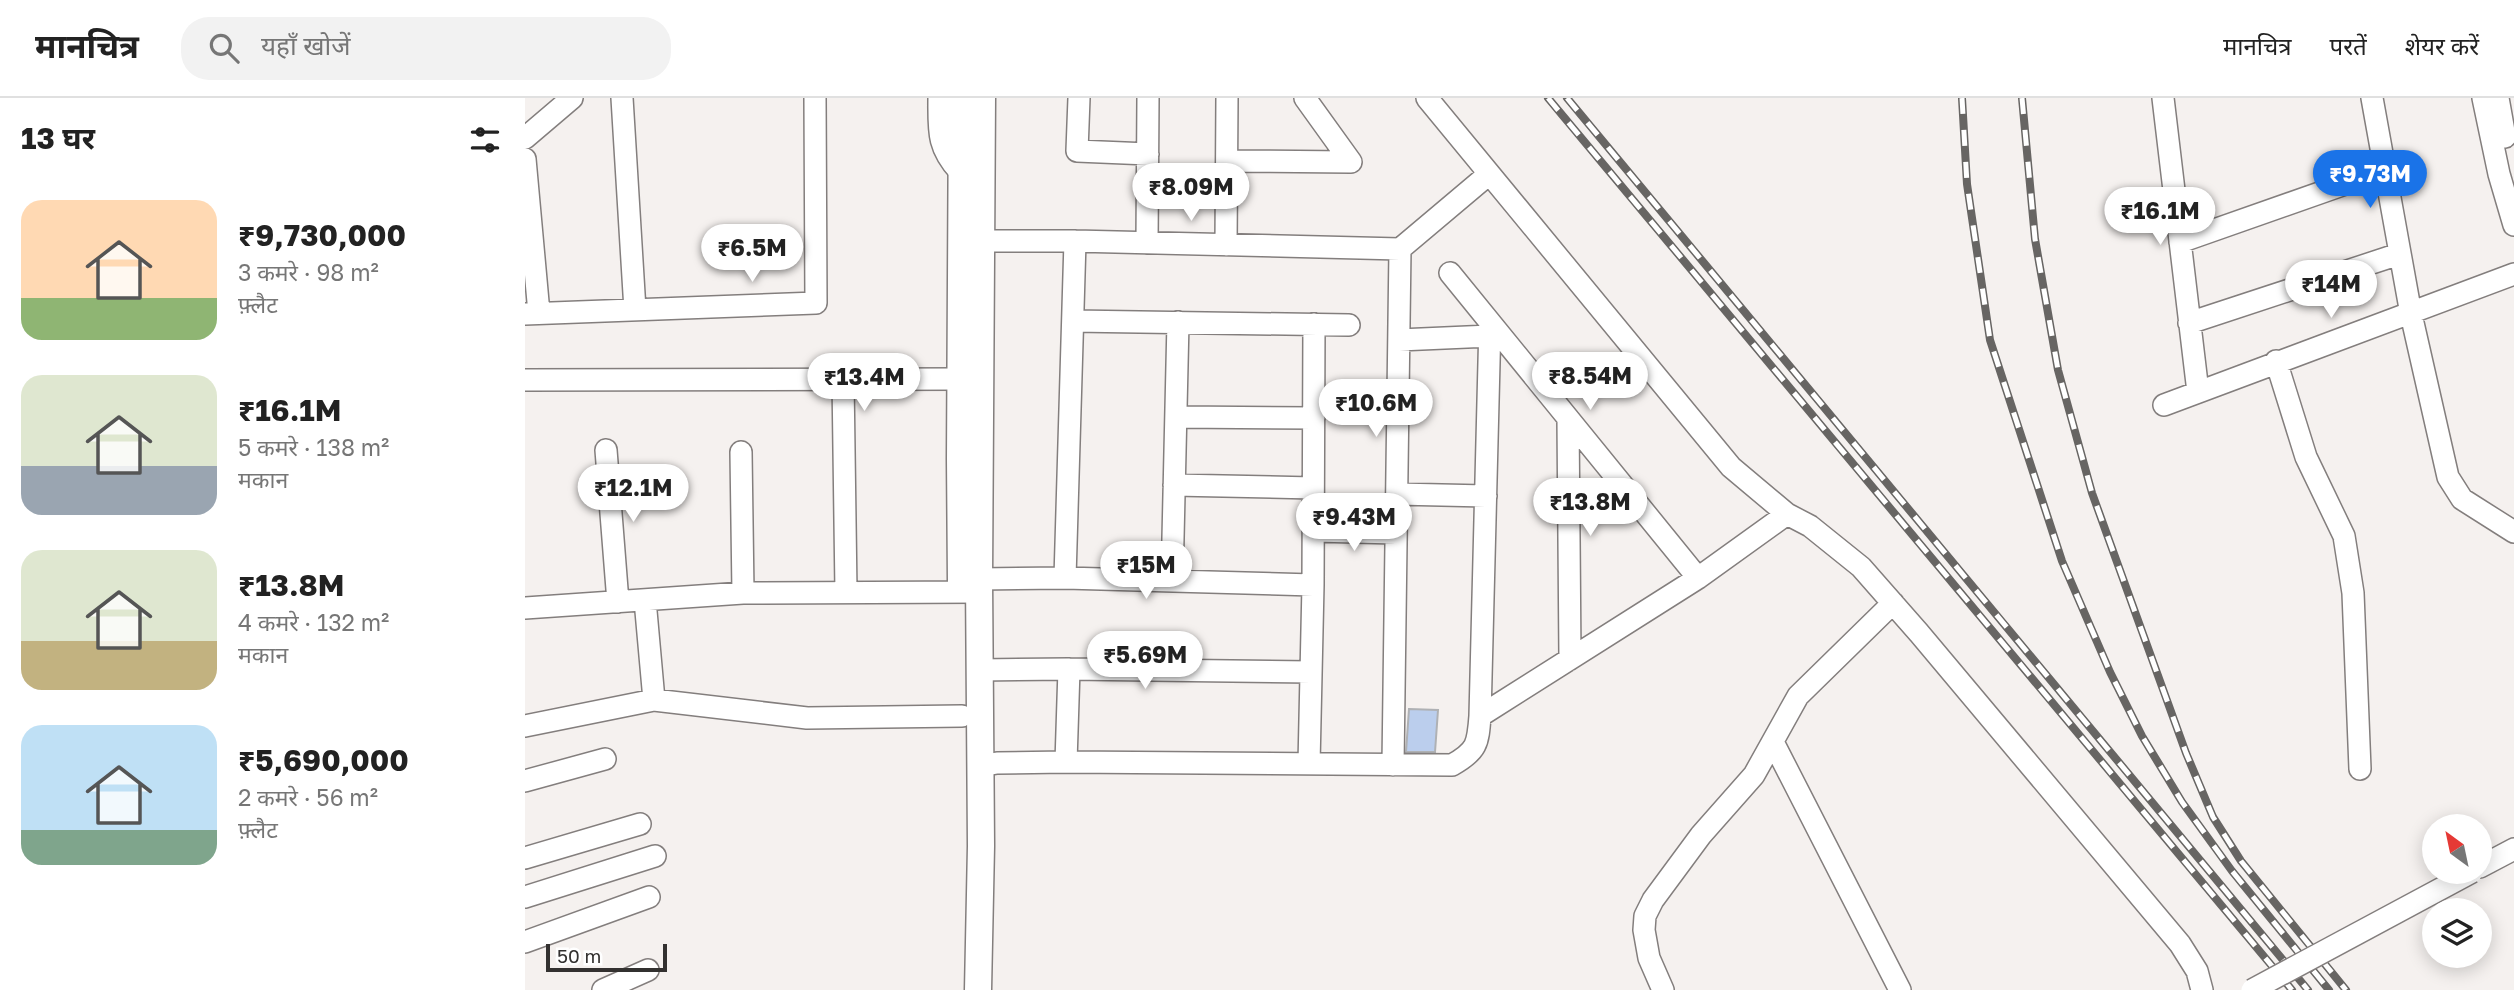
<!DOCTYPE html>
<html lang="hi">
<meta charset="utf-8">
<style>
:root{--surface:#fff;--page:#f2f2f2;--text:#222;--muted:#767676;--line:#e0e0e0;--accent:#1a73e8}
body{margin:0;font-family:"Golos Text","Noto Sans Devanagari",sans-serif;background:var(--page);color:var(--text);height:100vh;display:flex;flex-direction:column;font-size:26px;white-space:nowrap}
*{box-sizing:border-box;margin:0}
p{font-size:23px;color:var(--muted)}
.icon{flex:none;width:38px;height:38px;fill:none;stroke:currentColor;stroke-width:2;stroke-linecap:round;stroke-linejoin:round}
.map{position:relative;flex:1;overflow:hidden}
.details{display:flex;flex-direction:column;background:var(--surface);width:525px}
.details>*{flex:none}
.needle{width:46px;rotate:327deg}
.fabs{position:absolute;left:1897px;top:716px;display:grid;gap:14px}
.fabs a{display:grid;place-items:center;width:70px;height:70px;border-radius:50%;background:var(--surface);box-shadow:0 4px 18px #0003;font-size:35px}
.scale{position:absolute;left:21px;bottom:18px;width:121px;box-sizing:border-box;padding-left:7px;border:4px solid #333130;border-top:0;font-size:19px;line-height:24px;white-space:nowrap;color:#333130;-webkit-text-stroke:5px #fff;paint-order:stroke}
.price{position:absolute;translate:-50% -60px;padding:0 16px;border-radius:24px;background:#fff;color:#222;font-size:23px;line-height:46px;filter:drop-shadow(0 2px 4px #0008)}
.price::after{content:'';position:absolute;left:50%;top:42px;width:21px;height:16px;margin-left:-10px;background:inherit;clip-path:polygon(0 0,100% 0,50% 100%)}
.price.on{background:var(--accent);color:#fff}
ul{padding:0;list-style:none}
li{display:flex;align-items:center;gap:21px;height:175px;padding:0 21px}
li span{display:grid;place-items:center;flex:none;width:196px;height:140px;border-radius:21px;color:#555}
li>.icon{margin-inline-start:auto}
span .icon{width:84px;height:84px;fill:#fffc;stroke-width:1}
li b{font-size:30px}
h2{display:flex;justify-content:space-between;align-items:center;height:84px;padding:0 21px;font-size:30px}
header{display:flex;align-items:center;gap:42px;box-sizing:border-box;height:98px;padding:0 35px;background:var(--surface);border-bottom:2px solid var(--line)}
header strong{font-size:33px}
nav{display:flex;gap:38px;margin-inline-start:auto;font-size:24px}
.search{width:490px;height:63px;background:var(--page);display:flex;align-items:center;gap:18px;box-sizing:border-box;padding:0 24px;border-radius:28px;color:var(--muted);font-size:26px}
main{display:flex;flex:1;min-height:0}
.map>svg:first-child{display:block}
.building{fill:#bbceed;stroke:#afb1b4;stroke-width:2}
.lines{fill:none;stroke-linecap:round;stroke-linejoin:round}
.minor-casing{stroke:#837e7d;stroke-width:24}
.major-casing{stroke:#837e7d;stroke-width:29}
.minor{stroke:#fff;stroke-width:21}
.major{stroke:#fff;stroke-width:26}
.rail-casing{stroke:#676563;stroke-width:8}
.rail{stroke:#fff;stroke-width:5;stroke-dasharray:16;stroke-linecap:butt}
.minor-bridge-casing{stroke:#837e7d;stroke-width:24;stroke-linecap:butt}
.minor-bridge{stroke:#fff;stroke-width:21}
</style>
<header>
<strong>मानचित्र</strong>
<div class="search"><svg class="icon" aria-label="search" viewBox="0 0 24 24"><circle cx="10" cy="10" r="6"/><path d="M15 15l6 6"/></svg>यहाँ खोजें</div>
<nav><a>मानचित्र</a><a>परतें</a><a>शेयर करें</a></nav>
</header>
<main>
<section class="details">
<h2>13 घर<svg class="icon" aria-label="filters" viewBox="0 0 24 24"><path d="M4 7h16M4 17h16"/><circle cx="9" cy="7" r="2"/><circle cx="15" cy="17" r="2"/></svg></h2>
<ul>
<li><span style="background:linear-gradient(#ffd9b3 70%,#8fb573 0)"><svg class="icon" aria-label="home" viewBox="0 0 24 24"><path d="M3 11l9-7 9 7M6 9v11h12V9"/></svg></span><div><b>₹9,730,000</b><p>3 कमरे · 98 m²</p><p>फ़्लैट</p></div></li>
<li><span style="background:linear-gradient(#dfe7d0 65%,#9aa5b1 0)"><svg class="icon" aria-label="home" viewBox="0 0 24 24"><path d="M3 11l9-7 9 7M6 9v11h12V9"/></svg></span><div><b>₹16.1M</b><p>5 कमरे · 138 m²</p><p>मकान</p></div></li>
<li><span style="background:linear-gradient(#dfe7d0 65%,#c2b280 0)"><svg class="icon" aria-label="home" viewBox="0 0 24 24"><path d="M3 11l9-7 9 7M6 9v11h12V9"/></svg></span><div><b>₹13.8M</b><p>4 कमरे · 132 m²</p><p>मकान</p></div></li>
<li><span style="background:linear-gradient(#bfe0f5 75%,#7fa58c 0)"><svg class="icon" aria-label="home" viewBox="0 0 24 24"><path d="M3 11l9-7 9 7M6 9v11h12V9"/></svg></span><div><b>₹5,690,000</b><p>2 कमरे · 56 m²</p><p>फ़्लैट</p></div></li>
</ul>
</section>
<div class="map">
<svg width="1989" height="892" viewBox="0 0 1989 892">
<rect width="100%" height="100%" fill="#f5f1ef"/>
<path class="building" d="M884 611 913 612 910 654H881Z"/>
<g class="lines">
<g class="minor-casing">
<path id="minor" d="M97 0 110 212
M414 0C414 33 412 49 435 74
M554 0 552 53 623 56
M902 0 1206 369 1262 416 1285 428 1336 469 1394 535 1655 846 1672 873 1677 892
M1638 0 1673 294
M1847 0 1886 216 1923 379 1937 401 1989 434
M1958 0 1974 76 1989 127
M1973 0 1980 39
M0 40 47 0
M0 61 14 215
M702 63 826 64 780 0
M456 143H550L875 151
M1655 144 1860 72
M622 145 623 0
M701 147 702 0
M925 175 1173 480
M0 216 291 205 290 0
M548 223 824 227
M1664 225 1874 156
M874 242 965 238
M1751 263 1781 359 1819 438 1828 495 1835 671
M318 281 321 494
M0 282 435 281
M1639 307 1989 176
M651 319 789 320
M1043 320 1045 561
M81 352 93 504
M216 354 218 495
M649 387 788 390
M872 396 961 398
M789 433 871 435
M540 480 550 143
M454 481 540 480 788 487
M647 483 653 224
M120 502 129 602
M0 510 218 495 454 494
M454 572 544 571 786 574
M955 618 965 225
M0 628 129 602 282 620 437 618
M1248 644 1375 892
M541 664 544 571
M784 666 788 487 789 226
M868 667 875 151 964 76
M455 668 472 665 541 664 927 667C952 653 953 646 955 618L1173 480 1262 416
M0 683 80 661
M0 760 115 726
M1955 769 1989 751
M0 799 130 758
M0 844 124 799
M78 892 123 872
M1138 892 1124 860 1119 832 1120 818 1128 802 1176 737 1229 677 1273 598 1368 505"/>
</g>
<g class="major-casing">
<path id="major" d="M436 485 435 361 437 0
M453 892 456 748 454 481 457 0"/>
</g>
<use href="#minor" class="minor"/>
<use href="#major" class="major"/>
<g class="rail-casing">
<path id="rail" d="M1023 0 1767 892
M1042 0 1783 892
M1437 0 1442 86 1465 242 1537 463 1585 574 1617 638 1657 704 1707 773 1804 892
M1497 0 1510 141 1533 272 1567 395 1661 655 1688 719 1716 763 1821 892"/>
</g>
<use href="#rail" class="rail"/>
<g class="minor-bridge-casing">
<path id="minor-bridge" d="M1727 892 1947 774"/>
</g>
<use href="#minor-bridge" class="minor-bridge"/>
</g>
</svg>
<div class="fabs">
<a><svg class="needle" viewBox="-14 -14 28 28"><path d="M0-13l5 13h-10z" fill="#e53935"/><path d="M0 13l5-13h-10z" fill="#767676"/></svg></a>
<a><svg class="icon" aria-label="layers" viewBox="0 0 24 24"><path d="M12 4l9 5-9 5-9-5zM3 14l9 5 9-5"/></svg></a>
</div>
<div class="scale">50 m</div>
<b class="price on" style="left:1845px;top:112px">₹9.73M</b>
<b class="price" style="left:666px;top:125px">₹8.09M</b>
<b class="price" style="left:1635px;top:149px">₹16.1M</b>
<b class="price" style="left:227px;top:186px">₹6.5M</b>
<b class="price" style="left:1806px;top:222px">₹14M</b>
<b class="price" style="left:1065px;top:314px">₹8.54M</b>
<b class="price" style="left:339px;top:315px">₹13.4M</b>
<b class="price" style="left:851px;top:341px">₹10.6M</b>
<b class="price" style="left:108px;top:426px">₹12.1M</b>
<b class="price" style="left:1065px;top:440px">₹13.8M</b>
<b class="price" style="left:829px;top:455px">₹9.43M</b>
<b class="price" style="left:621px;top:503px">₹15M</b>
<b class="price" style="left:620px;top:593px">₹5.69M</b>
</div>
</main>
